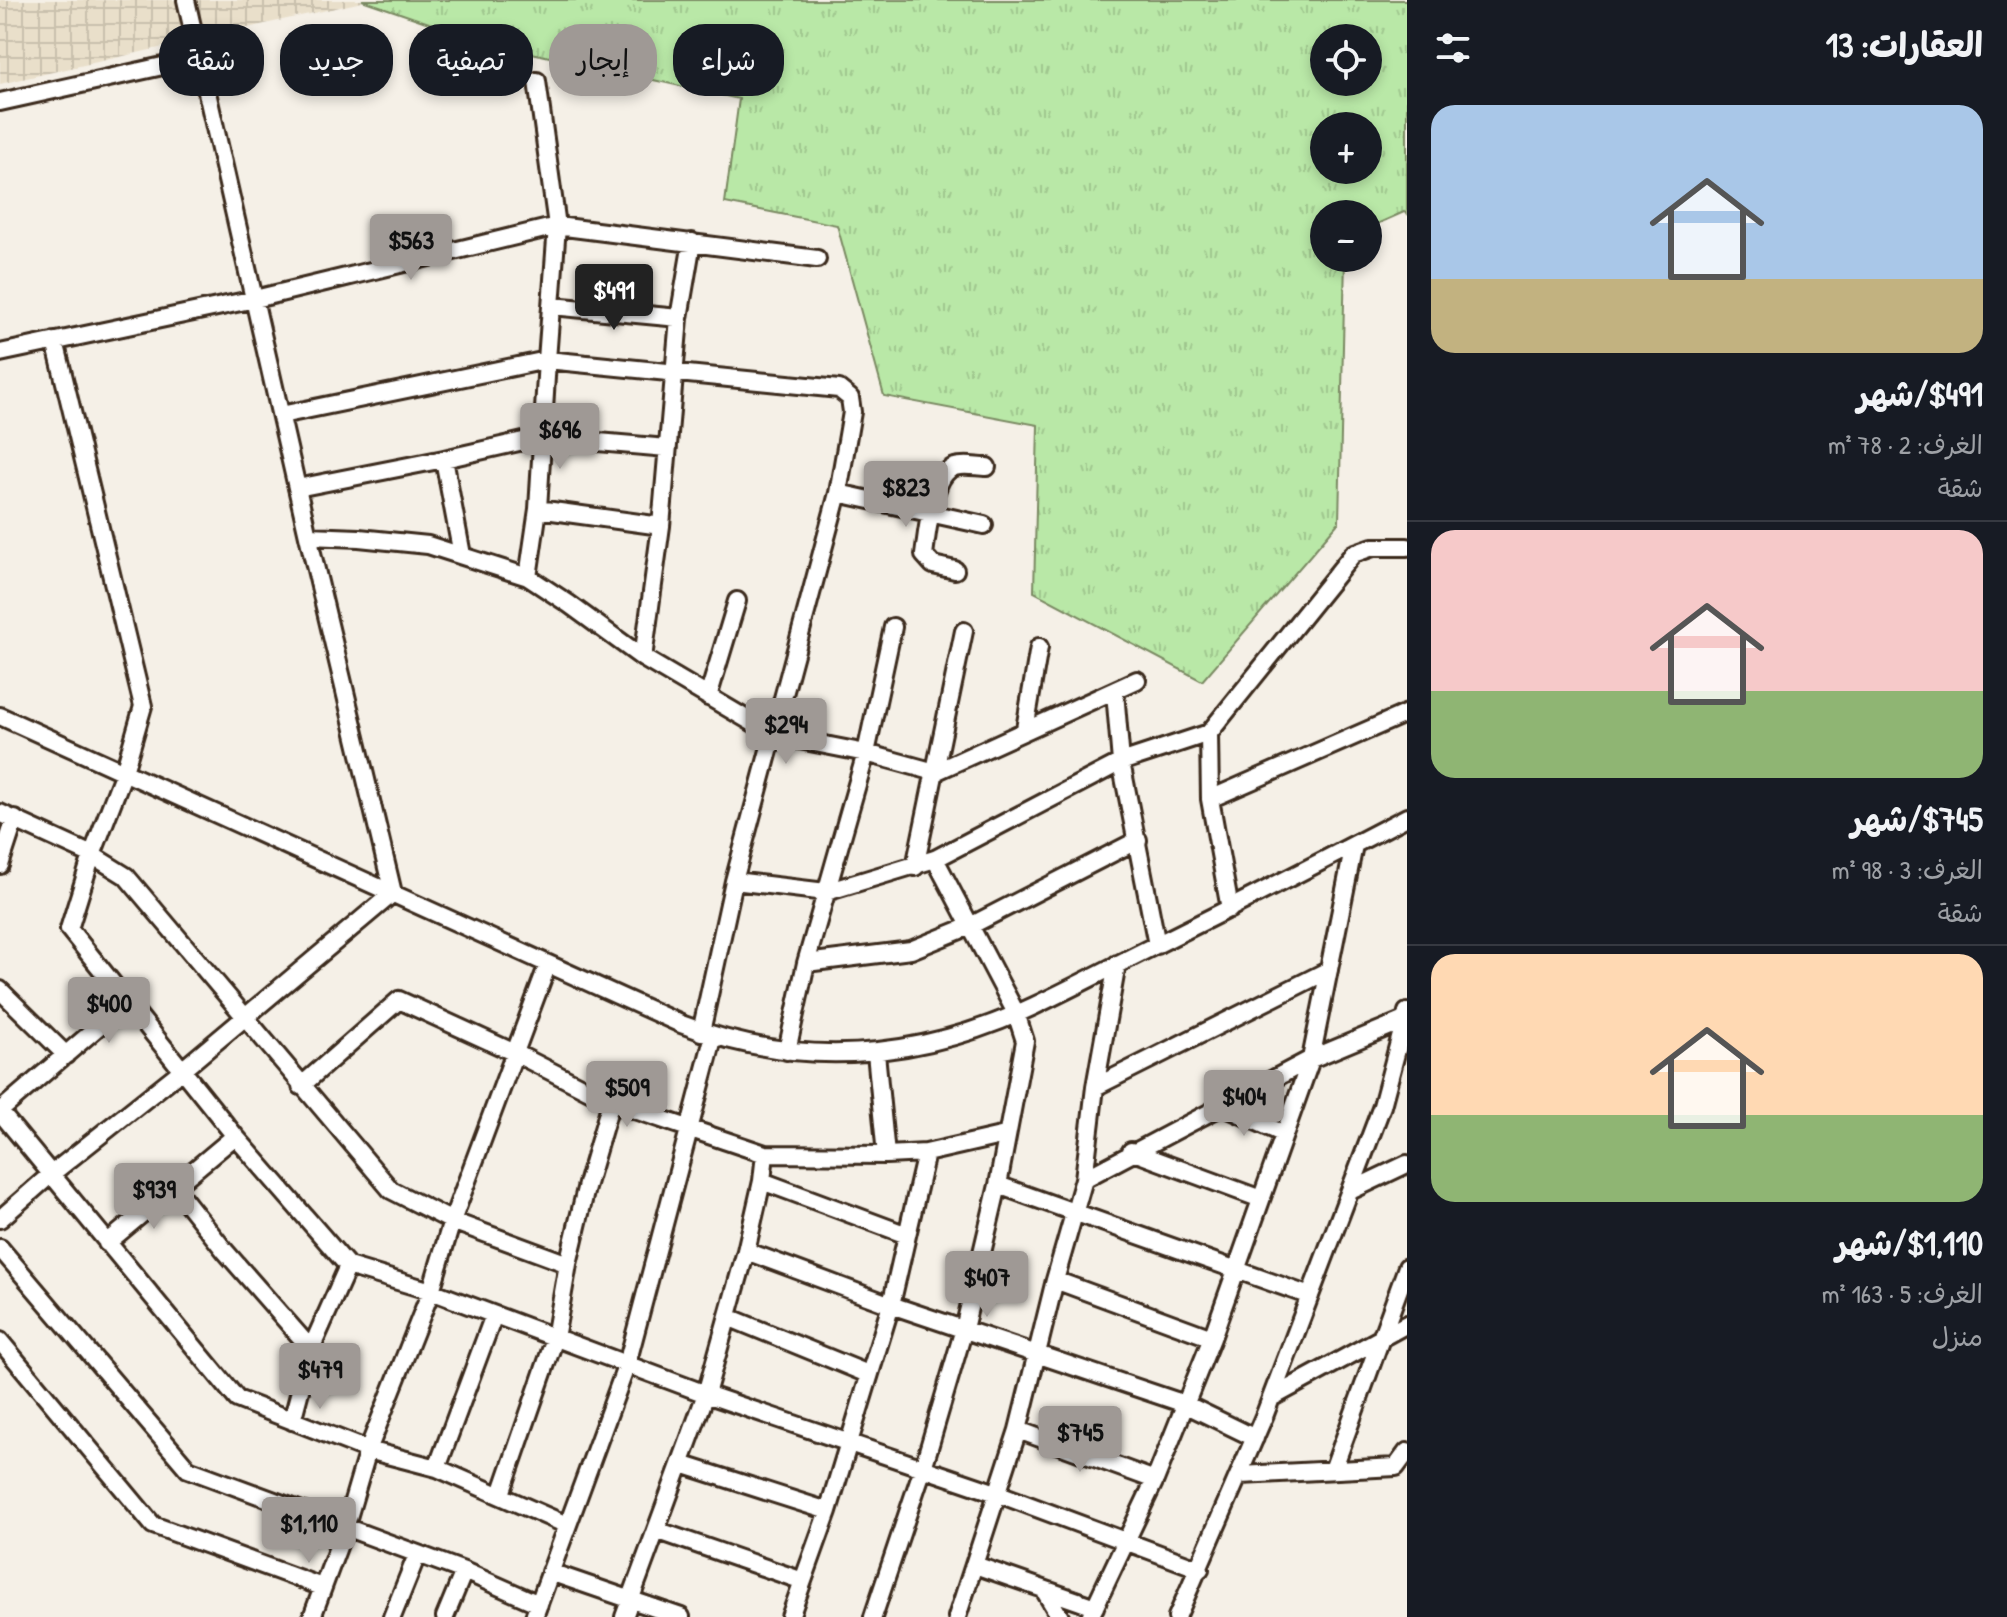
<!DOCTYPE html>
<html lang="ar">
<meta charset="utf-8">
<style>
:root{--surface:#171b24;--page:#242831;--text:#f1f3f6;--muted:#9ea1a6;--line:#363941;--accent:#9f9995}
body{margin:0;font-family:"Patrick Hand","Playpen Sans Arabic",sans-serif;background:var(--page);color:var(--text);direction:rtl;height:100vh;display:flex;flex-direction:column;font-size:30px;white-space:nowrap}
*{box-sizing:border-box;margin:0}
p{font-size:26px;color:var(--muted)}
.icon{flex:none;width:44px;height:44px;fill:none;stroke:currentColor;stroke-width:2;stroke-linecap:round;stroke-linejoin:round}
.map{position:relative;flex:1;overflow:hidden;direction:ltr}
.details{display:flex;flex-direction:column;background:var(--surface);width:600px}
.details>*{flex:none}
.hud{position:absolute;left:24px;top:24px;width:760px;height:72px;direction:rtl;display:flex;gap:16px}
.buttons{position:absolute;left:1310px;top:24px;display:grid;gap:16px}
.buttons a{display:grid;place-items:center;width:72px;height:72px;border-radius:50%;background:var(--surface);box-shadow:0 4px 12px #0003;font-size:40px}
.price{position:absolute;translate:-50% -68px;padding:0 18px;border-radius:8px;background:var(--accent);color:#111;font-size:26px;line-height:52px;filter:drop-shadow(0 2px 4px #0008)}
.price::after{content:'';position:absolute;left:50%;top:48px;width:24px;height:18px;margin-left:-12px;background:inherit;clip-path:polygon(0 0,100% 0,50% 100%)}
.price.on{background:#222;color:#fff}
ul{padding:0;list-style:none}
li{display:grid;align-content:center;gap:16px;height:424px;padding:0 24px}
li+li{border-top:2px solid var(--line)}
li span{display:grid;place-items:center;height:248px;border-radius:24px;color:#555}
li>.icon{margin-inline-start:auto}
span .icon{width:144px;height:144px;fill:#fffc;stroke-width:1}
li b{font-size:34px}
h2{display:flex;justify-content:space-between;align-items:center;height:96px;padding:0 24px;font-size:34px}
.tag{padding:0 28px;border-radius:32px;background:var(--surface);box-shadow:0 4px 12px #0003;font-size:28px;line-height:72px}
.tag.on{background:var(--accent);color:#111}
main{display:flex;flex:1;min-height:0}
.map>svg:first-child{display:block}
.industrial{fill:url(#industrial-grid)}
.grass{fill:url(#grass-tufts);stroke:#7a8962;stroke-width:2;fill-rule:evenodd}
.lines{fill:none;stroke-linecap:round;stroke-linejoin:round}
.minor-casing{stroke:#3b2a1e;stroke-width:22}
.minor{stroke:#fff;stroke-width:16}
</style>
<main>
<section class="details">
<h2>العقارات: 13<svg class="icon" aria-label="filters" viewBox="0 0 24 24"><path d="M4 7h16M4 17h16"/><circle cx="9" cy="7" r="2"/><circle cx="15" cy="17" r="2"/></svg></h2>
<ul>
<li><span style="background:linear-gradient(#a9c7e8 70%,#c2b280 0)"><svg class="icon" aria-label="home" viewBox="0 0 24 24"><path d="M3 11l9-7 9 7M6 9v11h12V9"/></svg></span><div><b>$491/شهر</b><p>الغرف: 2 · 78 m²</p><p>شقة</p></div></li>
<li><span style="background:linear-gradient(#f6c9c9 65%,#8fb573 0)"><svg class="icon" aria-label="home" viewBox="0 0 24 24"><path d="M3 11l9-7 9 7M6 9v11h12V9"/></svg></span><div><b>$745/شهر</b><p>الغرف: 3 · 98 m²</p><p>شقة</p></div></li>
<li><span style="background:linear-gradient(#ffd9b3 65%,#8fb573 0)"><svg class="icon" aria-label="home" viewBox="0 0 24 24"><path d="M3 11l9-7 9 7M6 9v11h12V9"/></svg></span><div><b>$1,110/شهر</b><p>الغرف: 5 · 163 m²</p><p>منزل</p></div></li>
</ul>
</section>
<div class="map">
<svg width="1407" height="1617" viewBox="0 0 1407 1617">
<defs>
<pattern id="industrial-grid" width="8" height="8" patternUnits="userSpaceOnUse" patternTransform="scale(2)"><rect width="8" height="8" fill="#e9dfca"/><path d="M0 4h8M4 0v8" fill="none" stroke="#c9c0ad"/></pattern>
<pattern id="grass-tufts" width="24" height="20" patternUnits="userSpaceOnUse" patternTransform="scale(2)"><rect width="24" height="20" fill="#b9e8a7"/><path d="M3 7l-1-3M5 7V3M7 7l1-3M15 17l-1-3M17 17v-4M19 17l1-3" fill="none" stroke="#a0c78f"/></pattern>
</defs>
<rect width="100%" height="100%" fill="#f5f0e7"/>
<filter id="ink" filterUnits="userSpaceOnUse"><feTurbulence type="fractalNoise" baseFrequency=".0125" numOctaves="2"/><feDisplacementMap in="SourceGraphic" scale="16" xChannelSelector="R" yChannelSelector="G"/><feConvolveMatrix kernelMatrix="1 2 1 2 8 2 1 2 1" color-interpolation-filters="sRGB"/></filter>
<g filter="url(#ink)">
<path class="industrial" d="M0 0H362V2L0 84Z"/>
<path class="grass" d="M362 0H1407V214L1404 212 1368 228V214H1324V258H1345L1339 522 1202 681 1034 592 1038 425 884 396 837 225 725 203 739 99 487 43ZM1324 38H1368V82H1324ZM1324 126H1368V170H1324Z"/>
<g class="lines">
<g class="minor-casing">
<path id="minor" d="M0 102 199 58
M552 306 679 318
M55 341 143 706 124 772 92 855 69 929 235 1136 348 1266 431 1291 706 1394 999 1494 1200 1569
M0 353 255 299 557 226 817 259
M281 415 547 360 557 226 537 81
M297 488 444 459
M838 493 984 525
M538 509 661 526
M308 536 359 538 428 545 528 577 569 604 643 658 774 735 866 753 935 772 1137 680
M462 555 444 459 541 437 667 448
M955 570 933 565 924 555C927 534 932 473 955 467 964 464 977 467 987 467
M528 577 538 509 547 360 839 389 850 398 852 412 838 493 734 881 701 1032
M643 658 661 526 679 318 692 242
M1115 692 1121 762 1157 945
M708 697 737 601
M0 716 681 1024C801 1070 919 1060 1034 1006 1070 989 1106 970 1142 952 1231 908 1319 863 1407 817
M1025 729 1039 647
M1209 733 1353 554 1373 547H1407
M1210 799 1407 713
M0 813 92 855 126 876 391 1190 452 1221 568 1264
M0 865 15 819
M915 867 964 631
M734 881 826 892 935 859 1121 762 1209 733 1210 799 1230 909
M806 963 911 950 970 926 1138 840
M0 990 66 1055
M787 1051 806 963 866 753 893 627
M876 1053 886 1155
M301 1086 399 1000 515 1053 611 1102
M1095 1087 1329 970
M1220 1105 1284 1134
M0 1111 126 1003
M0 1112 237 1399 368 1450 437 1468 567 1525
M1131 1151 1261 1199
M1084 1179 1311 1059 1407 1019
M762 1181 907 1235
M998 1185 1310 1296
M175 1188 225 1251 311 1349
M1350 1191 1407 1164
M0 1219 50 1175 181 1071 393 893 308 536 186 0
M107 1243 235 1136
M0 1248 188 1469 464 1571 539 1604
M746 1251 891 1305 1185 1404 1255 1438
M1055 1280 1212 1338
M728 1317 868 1374
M0 1341 153 1525 322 1587
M1271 1398 1407 1324
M292 1421 311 1349 348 1266
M1018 1430 1155 1480
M681 1464 828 1511
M437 1468 494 1315
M1333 1470 1407 1267
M1240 1475 1396 1467 1407 1452
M501 1494 555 1338 568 1264 587 1184 611 1102 765 1154 886 1155 926 1153 1005 1135
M656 1530 803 1581
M975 1565 1095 1607
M550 1572 681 1617
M1044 1590 1060 1617
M312 1617 345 1528 368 1450 431 1291 452 1221 548 964
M392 1617 417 1555
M445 1617 464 1571
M534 1617 627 1364 714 1035
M624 1617 706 1394 746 1251 762 1181 765 1154
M790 1617 828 1511 891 1305 926 1153
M873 1617 923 1468 964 1329 998 1185 1025 1041 1016 1013 935 859
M957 1617 1018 1430 1055 1280 1084 1179 1095 1087 1117 964
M1090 1617 1155 1480 1212 1338 1311 1059 1354 845
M1177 1617 1265 1414 1382 1106 1407 1012"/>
</g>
<use href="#minor" class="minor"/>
</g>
</g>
</svg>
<div class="buttons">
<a><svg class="icon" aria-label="locate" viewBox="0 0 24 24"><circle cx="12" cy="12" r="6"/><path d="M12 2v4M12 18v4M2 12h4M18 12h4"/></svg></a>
<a>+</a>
<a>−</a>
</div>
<b class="price" style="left:411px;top:282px">$563</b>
<b class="price on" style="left:614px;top:332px">$491</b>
<b class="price" style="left:560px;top:471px">$696</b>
<b class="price" style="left:906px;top:529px">$823</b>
<b class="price" style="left:786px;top:766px">$294</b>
<b class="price" style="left:109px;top:1045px">$400</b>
<b class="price" style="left:627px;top:1129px">$509</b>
<b class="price" style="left:1244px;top:1138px">$404</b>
<b class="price" style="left:154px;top:1231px">$939</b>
<b class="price" style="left:987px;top:1319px">$407</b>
<b class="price" style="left:320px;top:1411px">$479</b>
<b class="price" style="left:1080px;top:1474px">$745</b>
<b class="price" style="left:309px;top:1565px">$1,110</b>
<div class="hud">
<a class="tag">شراء</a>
<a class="tag on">إيجار</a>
<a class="tag">تصفية</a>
<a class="tag">جديد</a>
<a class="tag">شقة</a>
</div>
</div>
</main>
